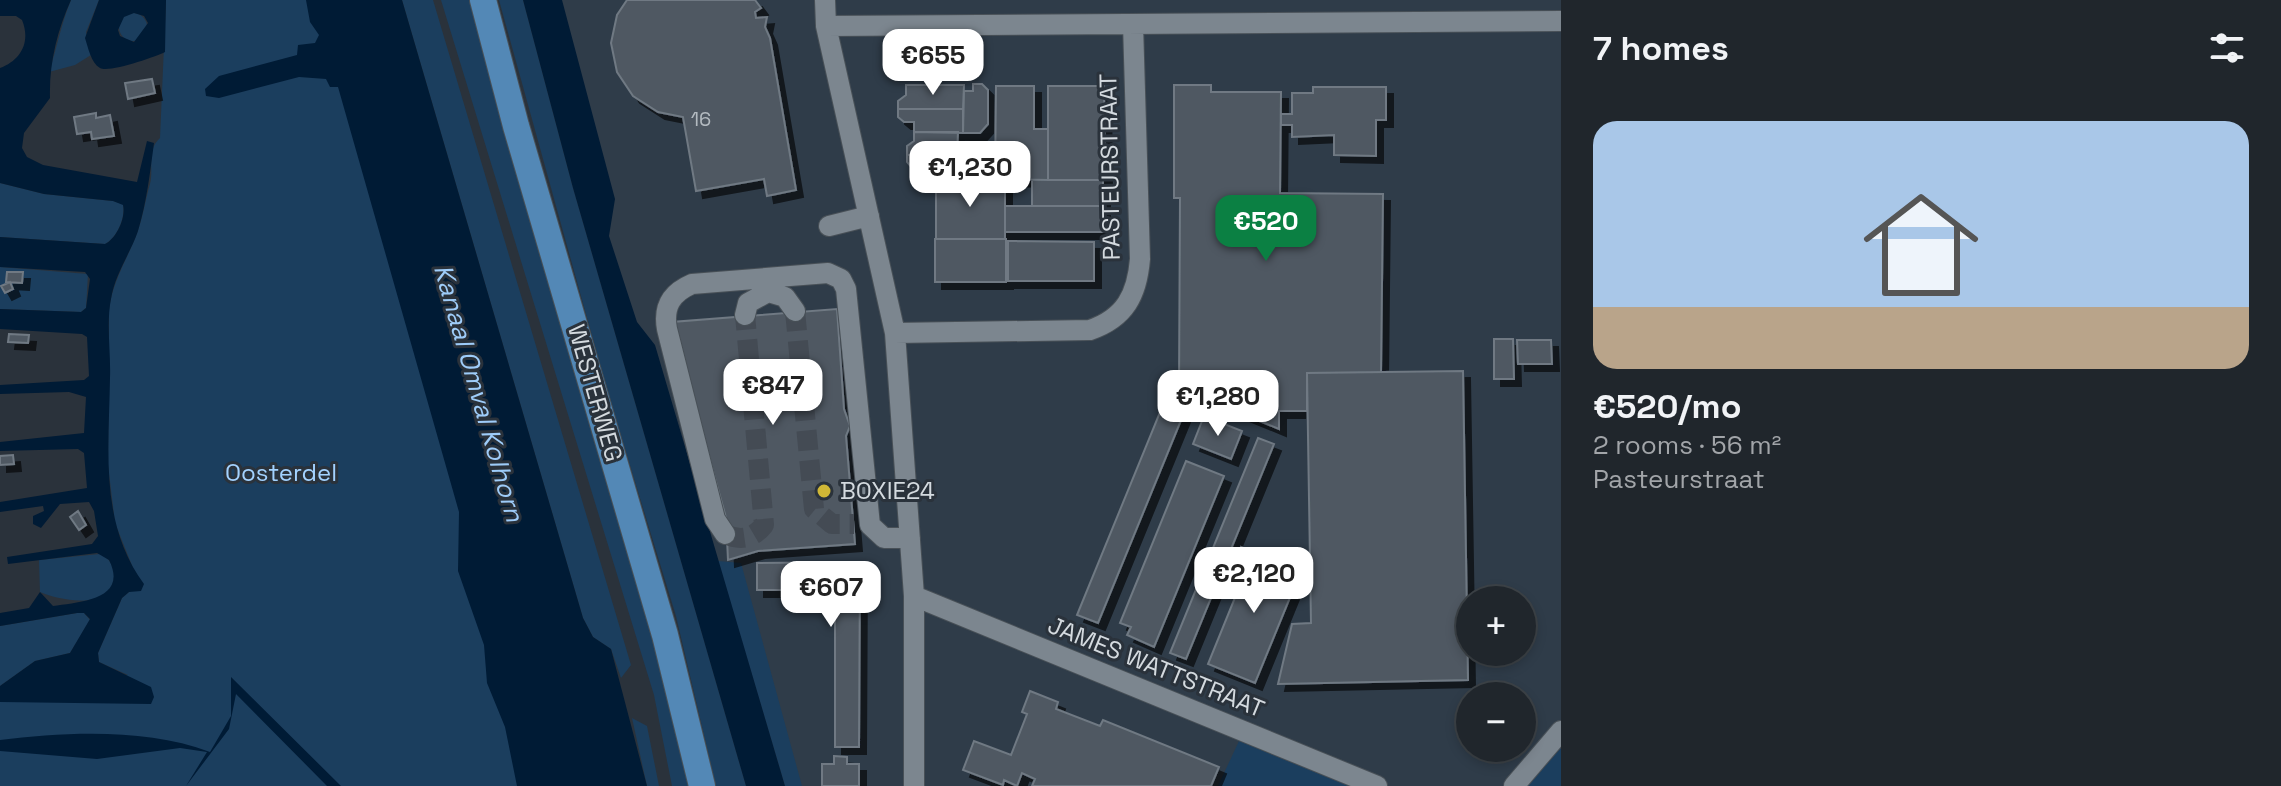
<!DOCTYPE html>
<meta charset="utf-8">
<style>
:root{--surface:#20262c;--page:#282e34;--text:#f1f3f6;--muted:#a2a5a9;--line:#3d4348;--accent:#0b8043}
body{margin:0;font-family:"Space Grotesk",sans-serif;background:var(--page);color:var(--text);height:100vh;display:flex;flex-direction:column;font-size:30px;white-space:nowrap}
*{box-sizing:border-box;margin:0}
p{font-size:26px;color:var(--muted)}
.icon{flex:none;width:44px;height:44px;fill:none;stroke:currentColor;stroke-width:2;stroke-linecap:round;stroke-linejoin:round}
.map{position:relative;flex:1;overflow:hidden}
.sheet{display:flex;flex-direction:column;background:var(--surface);width:720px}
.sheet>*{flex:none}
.controls{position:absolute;left:1456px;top:586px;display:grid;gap:16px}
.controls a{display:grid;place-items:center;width:80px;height:80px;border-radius:50%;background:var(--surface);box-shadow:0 4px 12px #0003,0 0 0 2px var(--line);font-size:40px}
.price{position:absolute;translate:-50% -68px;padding:0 18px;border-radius:16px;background:#fff;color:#222;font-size:26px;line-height:52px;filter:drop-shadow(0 2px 4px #0008)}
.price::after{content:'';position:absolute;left:50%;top:48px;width:24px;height:18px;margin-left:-12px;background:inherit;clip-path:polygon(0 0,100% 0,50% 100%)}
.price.active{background:var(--accent);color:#fff}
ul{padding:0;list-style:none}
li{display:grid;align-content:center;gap:16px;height:424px;padding:0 32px}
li+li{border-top:2px solid var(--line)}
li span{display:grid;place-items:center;height:248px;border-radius:24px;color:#555}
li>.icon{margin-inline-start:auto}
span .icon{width:144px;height:144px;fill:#fffc;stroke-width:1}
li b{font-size:34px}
h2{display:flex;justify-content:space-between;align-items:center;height:96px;padding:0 32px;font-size:34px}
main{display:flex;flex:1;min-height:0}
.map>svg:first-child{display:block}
.built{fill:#2f3c49;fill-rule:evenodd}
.green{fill:#1b3e5e}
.water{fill:#001b35;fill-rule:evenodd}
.building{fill:#4f5962;stroke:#6f7983;stroke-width:2;filter:url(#shadow)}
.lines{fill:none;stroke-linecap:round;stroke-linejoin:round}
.minor-tunnel{stroke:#444b54;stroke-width:20;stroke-dasharray:20 10;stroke-linecap:butt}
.minor-casing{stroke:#485057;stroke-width:22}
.major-casing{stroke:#485057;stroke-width:28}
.minor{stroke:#7c868f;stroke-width:20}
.major{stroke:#5388b6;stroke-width:26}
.poi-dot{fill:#d0b736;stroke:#2a323b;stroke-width:3}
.labels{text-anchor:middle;stroke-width:6;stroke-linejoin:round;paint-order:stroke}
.number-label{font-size:20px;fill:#b3bac0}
.street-label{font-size:24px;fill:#d4dadf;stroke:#2a323b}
.park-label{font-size:24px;fill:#a3d2ff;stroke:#2a323b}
.poi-label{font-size:24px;fill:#d4dadf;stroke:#2a323b;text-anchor:start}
.water-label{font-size:26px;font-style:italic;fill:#9eccf9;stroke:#2a323b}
</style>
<main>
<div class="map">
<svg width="1561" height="786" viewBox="0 0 1561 786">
<defs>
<filter id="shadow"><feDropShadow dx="7" dy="7" stdDeviation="0" flood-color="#0009"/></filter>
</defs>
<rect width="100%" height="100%" fill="#2a323b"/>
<path class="built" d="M513 0H1561V786H726ZM1470 600H1522V652H1470ZM1470 696H1522V748H1470Z"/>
<path class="green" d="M71 0H99L86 32 91 55 75 65 49 72C57 48 61 24 71 0Z
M166 0H326L483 600 526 786H0V697L128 675 99 662 98 653 122 598 129 592 133 568 115 523 108 465 109 310C112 282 127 260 137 233 143 217 145 201 150 184 154 169 146 150 160 138Z
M402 0H433L631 665 621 678 611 649 593 637 583 618Z
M441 0H471L642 594 691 786H672L654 695Z
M499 0H523L573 188 746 786H716L676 616 607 390Z
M119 27a14 14 0 1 1 28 0a14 14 0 1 1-28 0Z
M0 183 44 194 113 201 123 204C126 217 117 238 105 244L0 237Z
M0 267 88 274 86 308 81 312 0 309Z
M100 554C109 558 113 564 114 574 116 611 60 601 40 592L39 560Z
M718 561 741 563 802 786H785Z
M77 613H84L90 620 70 653 35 661 0 686V626Z
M632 718 647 726 659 786H647Z
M1239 741 1349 786H1218Z
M1561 748V786H1528Z"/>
<path class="water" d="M0 0H71C57 31 49 64 50 98L24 133 22 148 27 157 43 165 137 182 147 141 154 143C150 172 147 201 138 231 130 254 115 274 111 299 106 324 111 352 110 378 109 449 99 523 144 584L141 591 129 592 122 598 98 653 99 662 151 687 154 697 151 704 0 702V686L35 661 70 653 90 619 84 613H77L0 626V613L29 608 40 592 53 606C79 602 129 600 109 560L97 553 8 564 7 557 92 544 98 536 94 511 89 502 60 504 41 528 33 524V516L44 511 43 506 0 512V502L87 488 84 453 78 449 0 451V442L84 433 86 397 69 392 0 394V385L84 380 89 376 87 337 82 334 0 329V309L81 312 86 308 90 279 85 272 0 267V237L105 244C117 238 126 217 123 205L113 201 44 194 0 183V68C21 60 31 42 22 20L16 16H0Z
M99 0H166L165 52C155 57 109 73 100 68 91 63 88 47 85 38ZM134 13 144 16 148 23 134 42 120 36 118 30 124 17Z
M306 0H402L583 618 593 637 611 649 647 786H517L505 727 487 683 484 645 458 571 459 512 338 87H330L326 79 299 77 219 98 206 96 205 89 219 76 297 55 298 45 315 43 319 35 310 22Z
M523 0H562L615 199 609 236 637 322 655 345 785 786H746L573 188Z
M231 677 341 786H327L236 694 229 729 186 786 207 752 180 748 97 759 0 751V740C67 732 146 728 210 752L231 716Z"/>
<path class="building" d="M627 0H755L761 8 755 12 756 18 767 17 765 27 770 38 796 190 767 196 764 179 696 191 683 117 658 112 633 96 617 72 611 43 617 15Z
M152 79 155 93 128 99 125 83Z
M973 84H982L988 90V124L980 133H963L964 91H973Z
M906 85H964L963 109H898V101L906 95Z
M1174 85H1211V92H1281L1280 193 1383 194 1381 372 1307 373V411H1279V429L1179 388 1180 198H1174Z
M996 86H1034V129H1048V180L995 179Z
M1048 86H1104L1105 180H1048Z
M1313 87H1386V120H1376V156L1334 155V135L1292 137V125H1281V114H1292V93H1313Z
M898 109H963V133L914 132V122H904L898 117Z
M96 113V118L110 115 114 136 92 139 91 132 77 134 74 117Z
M914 132H958L957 155H907V146L914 141Z
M907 155H995V178H923V168H912L907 162Z
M936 179H1005V239H936Z
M1032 180H1103V206H1032Z
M1005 206H1103V232H1005Z
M935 239H1006V282H935Z
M1008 241 1094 242V281H1008Z
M7 272H23L22 283 6 282Z
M10 282 13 289 5 293 1 286Z
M837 309 844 409 850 426 846 436 855 544 758 551 728 560 726 518 672 322Z
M9 334 29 335 28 343 8 342Z
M1494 339H1513L1514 379H1494Z
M1517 340H1551L1552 364H1518Z
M1463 371 1468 680 1278 684 1292 624 1311 623 1307 373Z
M1165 400 1186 408 1098 623 1077 615Z
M1204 416 1242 431 1231 459 1193 444Z
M1258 438 1274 444 1186 659 1170 653Z
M13 455 14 464 0 465V456Z
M1186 461 1224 476 1154 647 1127 635 1131 627 1120 623Z
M78 511 86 525 79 530 70 517Z
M1241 547 1300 573 1255 683 1208 664 1245 573 1232 568Z
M860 562 859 747H835V590H757V563Z
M1030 691 1058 702 1056 709 1100 726 1103 720 1219 767 1211 786H1032L1035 779 1022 773 1017 786 1004 780 1003 785 963 770 974 741 1011 755 1027 714 1022 712Z
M834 756 847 757V764H859V786H822V764H834Z"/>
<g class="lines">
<path class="minor-tunnel" d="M795 311 814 509 832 524H854
M725 534C740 541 753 539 764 525L745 315"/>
<g class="minor-casing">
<path id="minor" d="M825 0 826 26 895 333 914 596V786
M826 26 1561 21
M829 226 869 216
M745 315 748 303 768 292 785 297 795 311
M895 333 1090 330C1125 318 1137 295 1140 259L1133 24
M725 534 715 519 667 329C663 307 671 293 692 284L828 273 841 279 846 289 870 525 884 538H910
M914 596 1377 786
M1514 786 1561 731"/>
</g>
<g class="major-casing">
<path id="major" d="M483 0 516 126 665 635 702 786"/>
</g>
<use href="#minor" class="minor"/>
<use href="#major" class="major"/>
</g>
<circle class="poi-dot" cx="824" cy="491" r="8"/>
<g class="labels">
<g class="number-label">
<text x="701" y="126">16</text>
</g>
<g class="street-label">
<text transform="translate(1110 167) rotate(-91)" y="8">PASTEURSTRAAT</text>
<text transform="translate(595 393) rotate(74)" y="8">WESTERWEG</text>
<text transform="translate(1156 667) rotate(22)" y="8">JAMES WATTSTRAAT</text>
</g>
<g class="park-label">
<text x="281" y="481">Oosterdel</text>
</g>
<g class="poi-label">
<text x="840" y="499">BOXIE24</text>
</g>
<g class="water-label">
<text transform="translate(479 393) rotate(74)" y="9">Kanaal Omval Kolhorn</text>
</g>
</g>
</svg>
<div class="controls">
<a>+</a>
<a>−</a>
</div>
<b class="price" style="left:933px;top:97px">€655</b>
<b class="price" style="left:970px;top:209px">€1,230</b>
<b class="price active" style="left:1266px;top:263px">€520</b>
<b class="price" style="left:773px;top:427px">€847</b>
<b class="price" style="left:1218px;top:438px">€1,280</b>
<b class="price" style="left:1254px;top:615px">€2,120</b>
<b class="price" style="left:831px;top:629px">€607</b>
</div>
<section class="sheet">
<h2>7 homes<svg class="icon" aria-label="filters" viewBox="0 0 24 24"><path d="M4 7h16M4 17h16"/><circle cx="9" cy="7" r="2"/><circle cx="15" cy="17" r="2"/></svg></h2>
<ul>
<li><span style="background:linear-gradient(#a9c7e8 75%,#b9a48a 0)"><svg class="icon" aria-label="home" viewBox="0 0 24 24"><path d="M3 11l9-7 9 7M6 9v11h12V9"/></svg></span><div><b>€520/mo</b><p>2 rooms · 56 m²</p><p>Pasteurstraat</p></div></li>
</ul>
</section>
</main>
